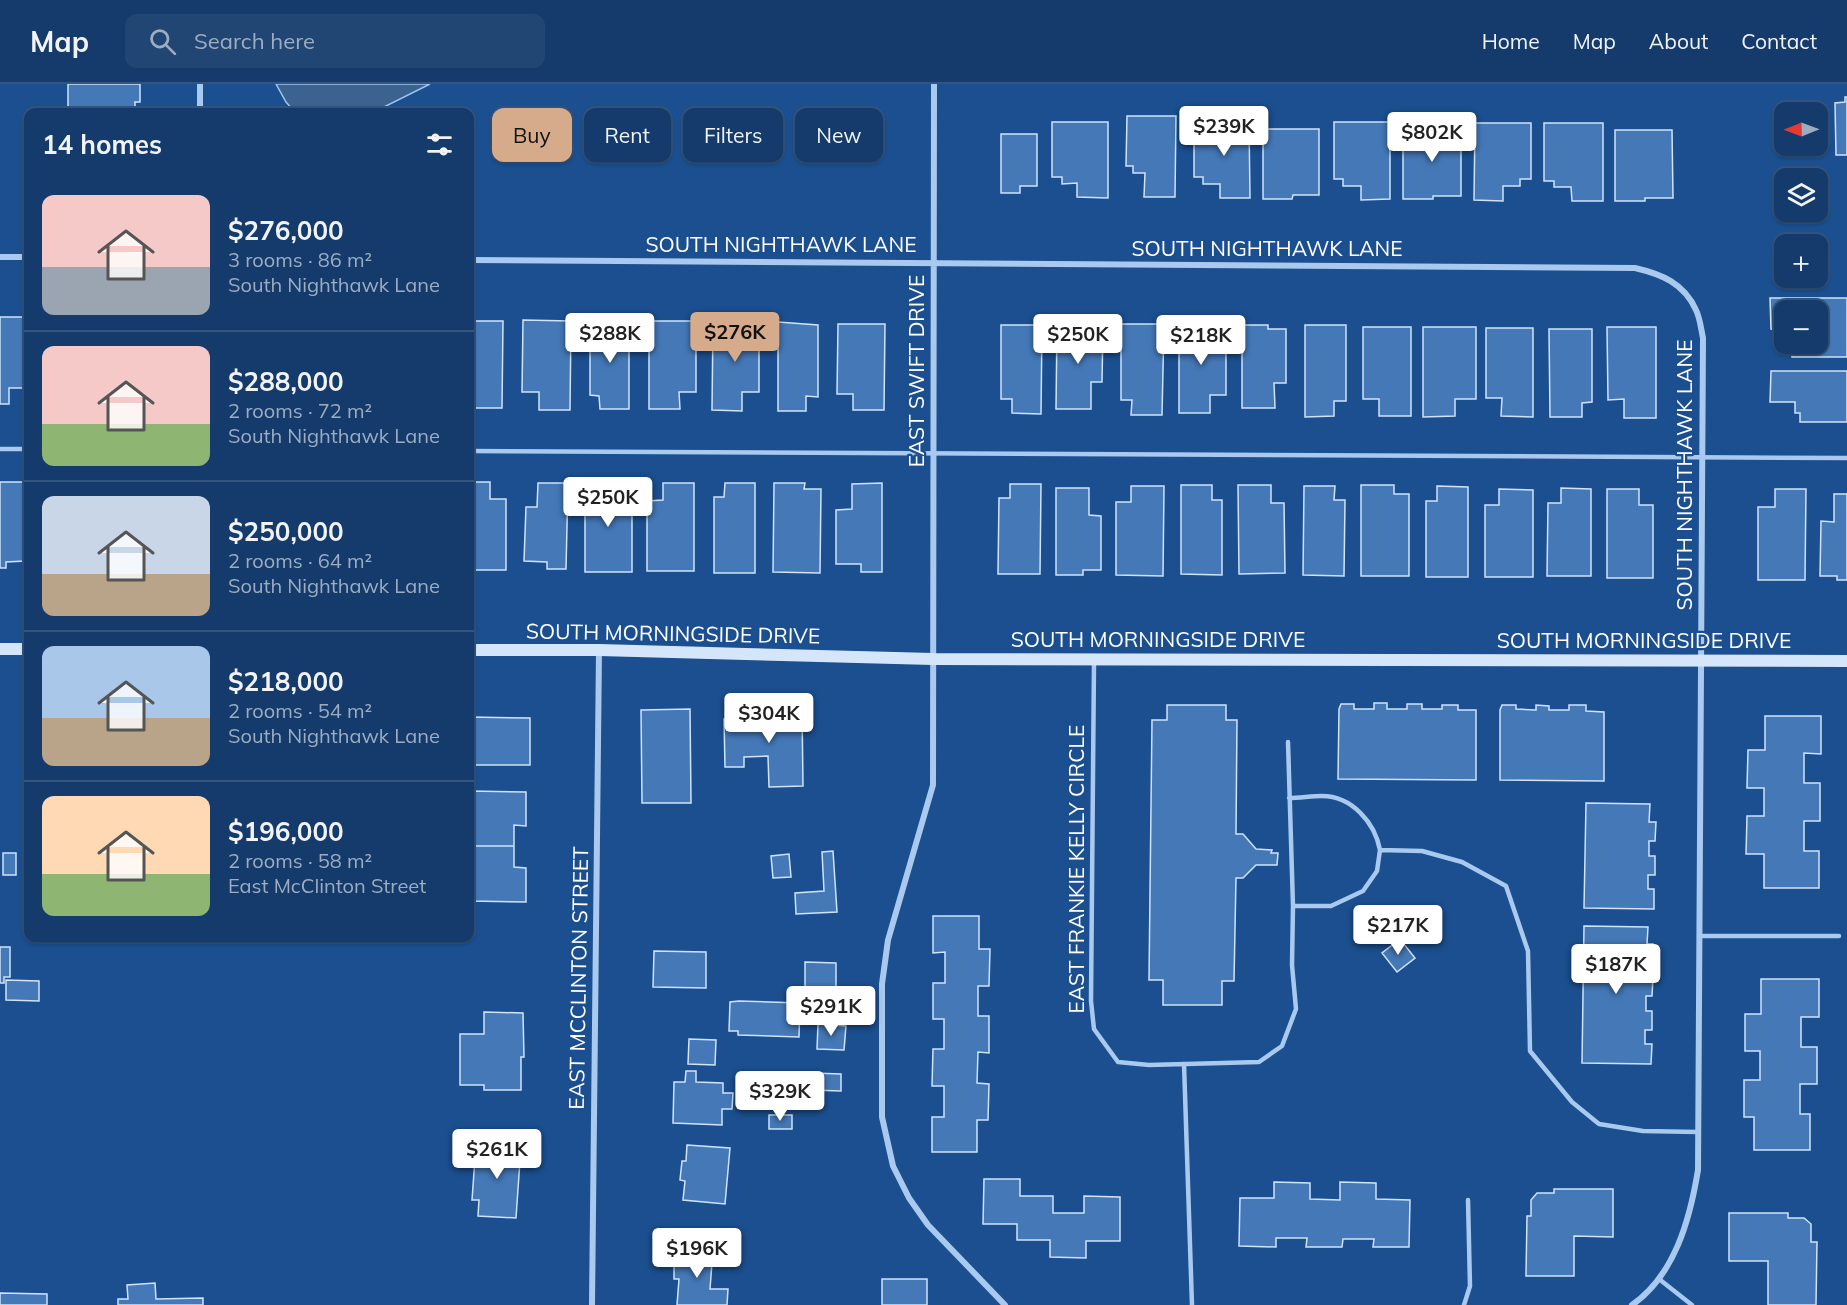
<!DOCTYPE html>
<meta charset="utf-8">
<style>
:root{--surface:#143b6b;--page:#214673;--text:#f1f3f6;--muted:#9dadc1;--line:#33557e;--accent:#d6ab8b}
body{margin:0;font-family:Mulish,sans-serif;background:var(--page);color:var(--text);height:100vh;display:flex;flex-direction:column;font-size:22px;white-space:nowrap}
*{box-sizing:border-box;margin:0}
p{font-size:20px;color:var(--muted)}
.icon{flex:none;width:33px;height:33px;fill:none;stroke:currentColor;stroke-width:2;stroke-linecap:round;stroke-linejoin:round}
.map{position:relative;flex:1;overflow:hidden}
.sheet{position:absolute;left:24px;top:24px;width:450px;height:834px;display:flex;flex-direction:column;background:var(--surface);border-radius:12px;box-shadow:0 2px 4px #0004,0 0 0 2px var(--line)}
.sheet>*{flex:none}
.top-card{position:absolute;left:492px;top:24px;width:570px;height:54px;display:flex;gap:12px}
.needle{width:39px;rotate:269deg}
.tools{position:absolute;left:1774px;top:18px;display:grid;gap:12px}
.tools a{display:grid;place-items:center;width:54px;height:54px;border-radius:12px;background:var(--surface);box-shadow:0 2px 4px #0004,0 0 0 2px var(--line);font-size:30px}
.price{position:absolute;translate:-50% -51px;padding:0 14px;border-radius:6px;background:#fff;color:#222;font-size:20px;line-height:39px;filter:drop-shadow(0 2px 3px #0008)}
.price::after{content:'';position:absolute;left:50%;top:36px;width:18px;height:14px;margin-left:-9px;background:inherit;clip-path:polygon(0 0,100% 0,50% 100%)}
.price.selected{background:var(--accent);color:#111}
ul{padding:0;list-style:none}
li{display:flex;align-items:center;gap:18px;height:150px;padding:0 18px}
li+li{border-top:2px solid var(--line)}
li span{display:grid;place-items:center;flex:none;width:168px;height:120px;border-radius:12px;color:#555}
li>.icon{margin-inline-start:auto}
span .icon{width:72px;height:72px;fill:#fffc;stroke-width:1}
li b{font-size:26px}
h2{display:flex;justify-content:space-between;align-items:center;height:72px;padding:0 18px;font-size:26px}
.chip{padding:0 21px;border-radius:12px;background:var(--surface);box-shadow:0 2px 4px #0004,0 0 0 2px var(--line);font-size:21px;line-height:54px}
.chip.selected{background:var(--accent);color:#111}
header{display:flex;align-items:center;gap:36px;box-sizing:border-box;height:84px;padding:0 30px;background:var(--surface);border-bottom:2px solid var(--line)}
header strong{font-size:28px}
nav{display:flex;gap:33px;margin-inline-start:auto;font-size:21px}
.search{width:420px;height:54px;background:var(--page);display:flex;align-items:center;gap:15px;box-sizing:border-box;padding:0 21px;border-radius:12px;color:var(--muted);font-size:22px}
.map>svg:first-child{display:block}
.water{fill:#3c6290;stroke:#9cc4f0;stroke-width:1.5}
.building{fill:#4478b7;stroke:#cfe3fa;stroke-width:1.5;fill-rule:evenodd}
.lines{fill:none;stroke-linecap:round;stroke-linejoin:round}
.lane{stroke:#a9c9ee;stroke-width:4.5}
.street{stroke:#a9c9ee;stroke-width:6}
.secondary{stroke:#d6e6fa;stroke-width:12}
.labels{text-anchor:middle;stroke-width:4.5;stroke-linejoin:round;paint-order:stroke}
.street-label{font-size:21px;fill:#fff;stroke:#1b4f8f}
</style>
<header>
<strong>Map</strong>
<div class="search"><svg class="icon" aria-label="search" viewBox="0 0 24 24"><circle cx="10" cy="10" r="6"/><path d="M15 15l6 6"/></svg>Search here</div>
<nav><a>Home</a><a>Map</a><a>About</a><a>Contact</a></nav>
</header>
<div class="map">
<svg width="1847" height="1221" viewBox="0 0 1847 1221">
<rect width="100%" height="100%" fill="#1b4f8f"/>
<path class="water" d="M276 0H430L374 28H295L286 18Z"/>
<path class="building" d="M68 0H140V18H135V28H68Z
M1845 13H1847V71H1836L1835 19 1845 18Z
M1127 32H1176L1175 113H1144L1145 89H1133V82H1126Z
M1052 38H1108V114L1077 113V99L1062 100V93H1052Z
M1194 38H1249L1250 114H1220V100H1203V93H1194Z
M1334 38H1390V115L1361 116V102H1343V95H1334Z
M1475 39H1531V95H1520V102H1503V117L1474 116Z
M1544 39H1603V117H1572L1571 103H1554V97H1544Z
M1263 45H1319V111H1293L1292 115H1263Z
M1403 45H1461V112H1433V115H1403Z
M1615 46H1672L1673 114H1645V117H1615Z
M1001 50H1037V102H1020V109H1001Z
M1770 214H1847V273H1792V263H1785L1784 246 1771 245ZM1785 226H1818V260H1785Z
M0 233H25V304H9V320H0Z
M523 236 571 237 570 326H539V308H522Z
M470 237H503L502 324H471Z
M590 237H629V325H600L599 312 590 311Z
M649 237H696V308H679L680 325H649Z
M713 237H759V308H742V327L712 326Z
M778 238 818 241V313L806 312V327H778Z
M838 240H885L884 326H853V310H837Z
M1121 240H1164L1162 331H1131L1132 316H1121Z
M1001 241H1042L1041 330 1012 329V315H1001Z
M1057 241H1086V244H1103L1102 298H1091V325H1056Z
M1179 241H1226V311H1210V329H1179Z
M1242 241H1268V245H1286V299H1274L1275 324H1242Z
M1305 241H1346V317H1334V332L1305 333Z
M1363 243H1411V332H1379V315H1363Z
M1423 243H1476V315H1455V332L1423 333Z
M1607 243H1656V334H1624V315L1608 316Z
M1486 244H1533V333L1501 332 1502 314H1486Z
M1549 245H1592V318L1582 319V333H1550Z
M1771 287H1847V338H1800V329H1795V318H1770Z
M0 398H25V477L6 478V484H0Z
M470 398H490V415H506V486H470Z
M538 399H568L566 485H547V478L524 477 526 423H537Z
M585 399H616V405H632V488H585Z
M663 399H694V487H647V417L663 416Z
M725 399H755V489H714V413H724Z
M774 399H805L804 405H821L820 489 773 488Z
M882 399V488H861V480H836V426L852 425V400Z
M1010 400H1041L1040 490H998L999 414H1010Z
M1181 401H1212V416H1222V491L1181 490Z
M1238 401H1271V419H1284L1285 489 1239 490Z
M1361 401H1394V410H1409V492H1361Z
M1131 402H1164L1163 492 1116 491V418H1131Z
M1304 402H1335L1334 416H1345L1344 492 1303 491Z
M1437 402 1468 403V493H1426V417H1437Z
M1056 404H1089V431L1101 432V486H1083V491H1056Z
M1561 404 1591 405V492H1547L1548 419H1561Z
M1499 405 1533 406V493H1485V421H1499Z
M1607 405H1639V421H1653V494H1607Z
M1775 405H1806L1805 496H1758V423H1775Z
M1834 410H1847V496H1837V492H1820L1821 437 1834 438Z
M1374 619H1387V625H1407V620H1422V625H1442V621H1458V626H1476V696L1338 695 1339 625 1341 620H1354V625H1374Z
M1167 621H1226V636H1237L1236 750H1243L1256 765 1272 766 1271 769H1278L1277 781H1256L1243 794H1236L1234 897H1222V921H1163V896H1149L1152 636H1167Z
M1502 621H1516V625L1536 626V621L1549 622V626H1569V621H1586V627L1604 628V697L1500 696V626Z
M802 624 803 702 769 703 768 672 744 673V683H725L724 635 761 634 760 625Z
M690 625 691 719H642L641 626Z
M1765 632H1821V670L1804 669V699H1820V737H1804V767H1819V804H1764V770H1746L1747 732H1764V704H1747L1748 666H1765Z
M470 633 530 634V681H470Z
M470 707 526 708V742L514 741V762H470Z
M1586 719 1650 720 1649 738H1656L1655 757H1649V772H1655V791H1648V805H1654V825L1584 824Z
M470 762H514V783L526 784V818L470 817Z
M833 767 837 828 796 830 795 809 824 807 822 768Z
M3 769H16V791H3Z
M789 770 791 793 773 794 771 772Z
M933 832H979V865H990L989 902H978V932H989V969L978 968 977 999 989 1000 988 1036H977V1068H932V1033H944V1002H932L933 965H944V935H933V899H945V868L933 869Z
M1584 842 1648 843 1647 860H1653V879L1647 878V894H1653L1652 912H1646V927H1652V946H1645V960H1652L1651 980 1582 979Z
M1400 855 1415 874 1397 888 1382 869Z
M0 863H10V893H4V899H0Z
M654 867 706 868V904L653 903Z
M805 878 836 879V911L805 910Z
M1761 895H1819V933H1801V963H1817V1000H1800V1030H1810V1066H1754V1033H1744V996H1760V967H1745V930H1761Z
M6 896 39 897V917L6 916Z
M739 917 800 919 799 953 738 951V947H729L730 918Z
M484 928 523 929 524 973H521V1006H484V1001H460V950H484Z
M818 940 846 942 844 966 817 965Z
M689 955 716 956 715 981 688 980Z
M686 987H696V998L723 999V1009H733L732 1025H722V1041L673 1039 674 998H685Z
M812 989 841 990V1007L811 1006Z
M769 1031H792V1045H769Z
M476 1060 521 1062 516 1134 478 1132 479 1116H472Z
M687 1061 730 1064 725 1120 683 1116 685 1097 680 1096 682 1077H686Z
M984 1095H1020V1112H1053V1129H1084V1112L1120 1113V1157H1086V1174L1050 1173V1156H1017V1140H983Z
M1274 1098 1310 1099V1115L1340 1116V1098L1376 1099V1115L1410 1116 1409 1163H1373L1374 1155H1343L1342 1163H1306L1307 1154H1276V1163L1239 1162 1240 1114H1274Z
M1554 1105H1613V1153L1574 1152V1192H1526L1527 1132H1531V1116L1537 1109H1554Z
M1729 1129H1788V1134H1804L1811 1140V1158H1817L1816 1221H1768V1177H1729Z
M681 1162 713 1165 710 1205H728L727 1221H677L679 1195H674V1180L679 1181Z
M882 1195H927V1221H882Z
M155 1199 156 1215 203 1214V1221H118V1215H128L127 1201Z
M0 1209 47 1210V1221H0Z"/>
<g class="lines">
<path class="lane" d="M0 365H28
M470 367 1847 374
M1094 578 1091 917 1094 945 1118 978 1149 981 1259 978 1282 962 1296 925 1292 881 1293 822 1288 658
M1289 714C1300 714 1311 712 1322 712 1352 712 1375 739 1380 766L1422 767 1462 778 1506 802 1528 867 1530 967 1572 1018 1599 1040 1643 1047 1698 1048
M1293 822H1331L1363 807 1377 787 1380 766
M1700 852H1839
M1184 980 1192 1221
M1659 1195 1692 1221
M1464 1221 1470 1202 1468 1116"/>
<path class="street" d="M934 0 933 701 888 856 882 900V1033L893 1082 909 1114 928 1141 1005 1221
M200 28V0
M0 173H28
M470 176 1635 184C1661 190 1684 199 1696 226 1700 234 1701 245 1703 254L1698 1086C1690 1135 1675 1191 1632 1221
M592 1221 599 566"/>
<path class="secondary" d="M0 565H28
M470 566H599L933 575 1847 577"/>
</g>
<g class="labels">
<g class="street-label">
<text x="781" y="168">SOUTH NIGHTHAWK LANE</text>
<text x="1267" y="172">SOUTH NIGHTHAWK LANE</text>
<text transform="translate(917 287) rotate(-90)" y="7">EAST SWIFT DRIVE</text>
<text transform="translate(1685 391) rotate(-90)" y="7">SOUTH NIGHTHAWK LANE</text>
<text transform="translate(673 550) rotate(1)" y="7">SOUTH MORNINGSIDE DRIVE</text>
<text x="1158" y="563">SOUTH MORNINGSIDE DRIVE</text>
<text x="1644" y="564">SOUTH MORNINGSIDE DRIVE</text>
<text transform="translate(1077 785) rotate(-90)" y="7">EAST FRANKIE KELLY CIRCLE</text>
<text transform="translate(579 894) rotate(-89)" y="7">EAST MCCLINTON STREET</text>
</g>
</g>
</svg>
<div class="tools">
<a><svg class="needle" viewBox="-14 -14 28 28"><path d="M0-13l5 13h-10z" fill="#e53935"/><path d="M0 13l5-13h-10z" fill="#9dadc1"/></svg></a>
<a><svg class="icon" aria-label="layers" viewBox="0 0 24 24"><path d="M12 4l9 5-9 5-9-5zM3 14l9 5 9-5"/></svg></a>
<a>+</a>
<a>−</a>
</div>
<b class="price" style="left:1224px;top:73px">$239K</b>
<b class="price" style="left:1432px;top:79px">$802K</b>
<b class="price selected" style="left:735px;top:279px">$276K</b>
<b class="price" style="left:610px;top:280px">$288K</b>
<b class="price" style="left:1078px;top:281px">$250K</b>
<b class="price" style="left:1201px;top:282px">$218K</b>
<b class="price" style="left:608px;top:444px">$250K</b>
<b class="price" style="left:769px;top:660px">$304K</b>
<b class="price" style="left:1398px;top:872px">$217K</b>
<b class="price" style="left:1616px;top:911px">$187K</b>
<b class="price" style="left:831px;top:953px">$291K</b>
<b class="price" style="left:780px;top:1038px">$329K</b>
<b class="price" style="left:497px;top:1096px">$261K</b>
<b class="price" style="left:697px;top:1195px">$196K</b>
<div class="top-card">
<a class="chip selected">Buy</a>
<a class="chip">Rent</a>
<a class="chip">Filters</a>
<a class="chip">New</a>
</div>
<section class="sheet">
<h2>14 homes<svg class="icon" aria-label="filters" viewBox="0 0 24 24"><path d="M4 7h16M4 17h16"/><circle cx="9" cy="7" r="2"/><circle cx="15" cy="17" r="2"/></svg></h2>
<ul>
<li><span style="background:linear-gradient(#f6c9c9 60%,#9aa5b1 0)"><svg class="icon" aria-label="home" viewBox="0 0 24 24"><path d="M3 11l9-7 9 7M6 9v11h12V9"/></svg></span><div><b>$276,000</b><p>3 rooms · 86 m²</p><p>South Nighthawk Lane</p></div></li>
<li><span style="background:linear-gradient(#f6c9c9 65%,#8fb573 0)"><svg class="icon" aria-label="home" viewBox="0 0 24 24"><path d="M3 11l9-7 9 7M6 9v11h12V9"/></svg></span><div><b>$288,000</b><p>2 rooms · 72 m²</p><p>South Nighthawk Lane</p></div></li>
<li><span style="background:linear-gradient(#c9d6e8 65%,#b9a48a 0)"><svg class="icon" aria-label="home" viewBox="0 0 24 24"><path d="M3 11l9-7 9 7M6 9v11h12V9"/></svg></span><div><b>$250,000</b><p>2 rooms · 64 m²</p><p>South Nighthawk Lane</p></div></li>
<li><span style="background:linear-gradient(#a9c7e8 60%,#b9a48a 0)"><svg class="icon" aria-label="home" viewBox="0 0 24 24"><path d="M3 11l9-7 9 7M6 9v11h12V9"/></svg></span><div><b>$218,000</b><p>2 rooms · 54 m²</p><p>South Nighthawk Lane</p></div></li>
<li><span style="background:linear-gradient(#ffd9b3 65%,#8fb573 0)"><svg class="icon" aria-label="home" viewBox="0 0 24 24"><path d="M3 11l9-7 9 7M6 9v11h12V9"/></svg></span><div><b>$196,000</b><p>2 rooms · 58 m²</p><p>East McClinton Street</p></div></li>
</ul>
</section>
</div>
